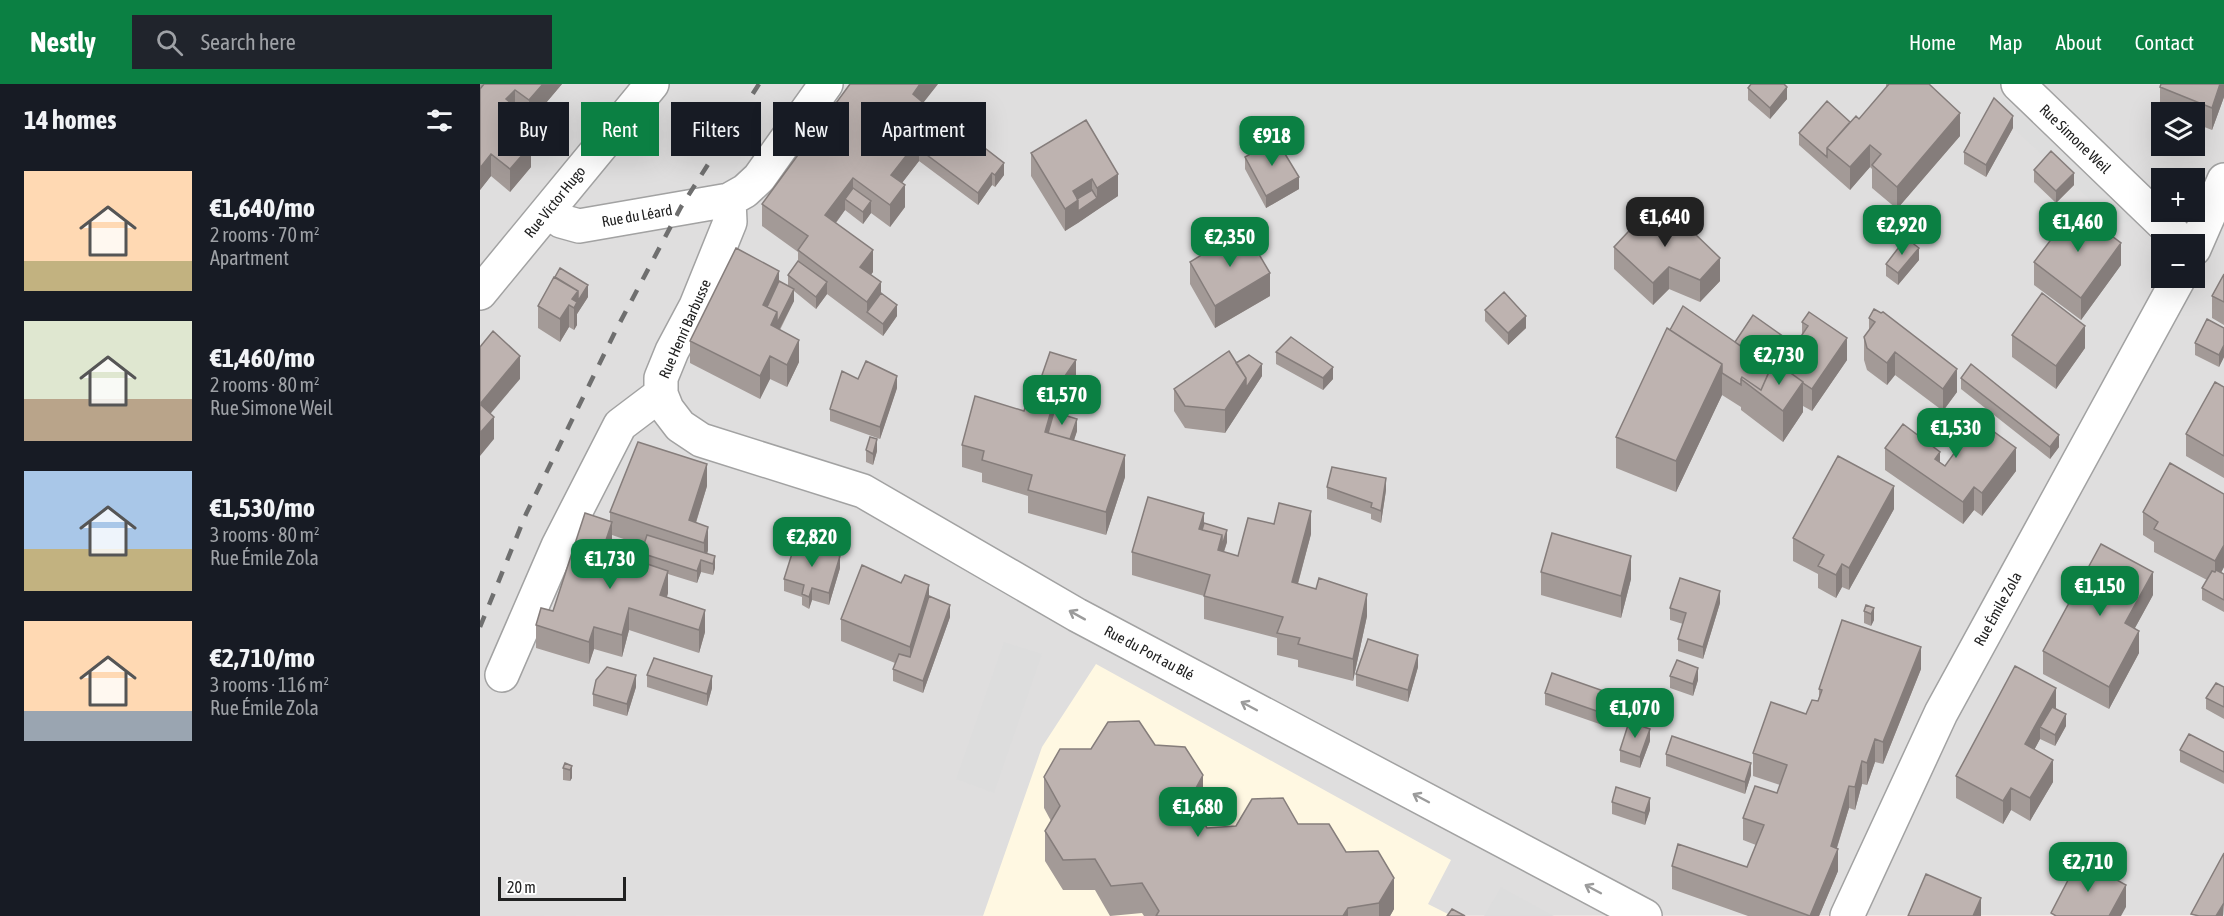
<!DOCTYPE html>
<meta charset="utf-8">
<style>
:root{--surface:#171b24;--page:#20242c;--text:#f1f3f6;--muted:#9ea1a6;--accent:#0b8043}
body{margin:0;font-family:"Asap Condensed",sans-serif;background:var(--page);color:var(--text);height:100vh;display:flex;flex-direction:column;font-size:22px;white-space:nowrap}
*{box-sizing:border-box;margin:0}
p{font-size:20px;color:var(--muted)}
.icon{flex:none;width:33px;height:33px;fill:none;stroke:currentColor;stroke-width:2;stroke-linecap:round;stroke-linejoin:round}
.map{position:relative;flex:1;overflow:hidden}
.drawer{display:flex;flex-direction:column;background:var(--surface);width:480px}
.drawer>*{flex:none}
.hud{position:absolute;left:18px;top:18px;width:570px;height:54px;display:flex;gap:12px}
.controls{position:absolute;left:1671px;top:18px;display:grid;gap:12px}
.controls a{display:grid;place-items:center;width:54px;height:54px;border-radius:0px;background:var(--surface);box-shadow:0 6px 24px #0002;font-size:30px}
.scale{position:absolute;left:18px;bottom:15px;width:128px;box-sizing:border-box;padding-left:6px;border:3px solid #212121;border-top:0;font-size:16px;line-height:21px;white-space:nowrap;color:#212121;-webkit-text-stroke:4px #fff;paint-order:stroke}
.price{position:absolute;translate:-50% -51px;padding:0 14px;border-radius:12px;background:var(--accent);color:#fff;font-size:20px;line-height:39px;filter:drop-shadow(0 2px 3px #0008)}
.price::after{content:'';position:absolute;left:50%;top:36px;width:18px;height:14px;margin-left:-9px;background:inherit;clip-path:polygon(0 0,100% 0,50% 100%)}
.price.current{background:#222;color:#fff}
ul{padding:0;list-style:none}
li{display:flex;align-items:center;gap:18px;height:150px;padding:0 24px}
li span{display:grid;place-items:center;flex:none;width:168px;height:120px;border-radius:0px;color:#555}
li>.icon{margin-inline-start:auto}
span .icon{width:72px;height:72px;fill:#fffc;stroke-width:1}
li b{font-size:26px}
h2{display:flex;justify-content:space-between;align-items:center;height:72px;padding:0 24px;font-size:26px}
.chip{padding:0 21px;border-radius:0px;background:var(--surface);box-shadow:0 6px 24px #0002;font-size:21px;line-height:54px}
.chip.current{background:var(--accent);color:#fff}
header{display:flex;align-items:center;gap:36px;box-sizing:border-box;height:84px;padding:0 30px;background:var(--accent);color:#fff}
header strong{font-size:28px}
nav{display:flex;gap:33px;margin-inline-start:auto;font-size:21px}
.search{width:420px;height:54px;background:var(--page);display:flex;align-items:center;gap:15px;box-sizing:border-box;padding:0 21px;border-radius:0px;color:var(--muted);font-size:22px}
main{display:flex;flex:1;min-height:0}
.map>svg:first-child{display:block}
.residential{fill:#dfdede;fill-rule:evenodd}
.education{fill:#fff8e2}
.parking{fill:#ddd}
.lines{fill:none;stroke-linecap:round;stroke-linejoin:round}
.minor-casing{stroke:#a2a2a2;stroke-width:36}
.minor{stroke:#fff;stroke-width:33}
.rail{stroke:#6f6f6f;stroke-width:4.5;stroke-dasharray:12 12;stroke-linecap:butt}
.wall{fill:#a39a97;fill-rule:evenodd}
.shaded-wall{fill:#857d7b}
.building{fill:#beb3b0;stroke:#857d7b;stroke-width:1.5}
.oneway{stroke:#9b9b9b}
.labels{text-anchor:middle;stroke-width:6;stroke-linejoin:round;paint-order:stroke}
.street-label{font-size:15px;fill:#212121;stroke:#fff}
</style>
<header>
<strong>Nestly</strong>
<div class="search"><svg class="icon" aria-label="search" viewBox="0 0 24 24"><circle cx="10" cy="10" r="6"/><path d="M15 15l6 6"/></svg>Search here</div>
<nav><a>Home</a><a>Map</a><a>About</a><a>Contact</a></nav>
</header>
<main>
<section class="drawer">
<h2>14 homes<svg class="icon" aria-label="filters" viewBox="0 0 24 24"><path d="M4 7h16M4 17h16"/><circle cx="9" cy="7" r="2"/><circle cx="15" cy="17" r="2"/></svg></h2>
<ul>
<li><span style="background:linear-gradient(#ffd9b3 75%,#c2b280 0)"><svg class="icon" aria-label="home" viewBox="0 0 24 24"><path d="M3 11l9-7 9 7M6 9v11h12V9"/></svg></span><div><b>€1,640/mo</b><p>2 rooms · 70 m²</p><p>Apartment</p></div></li>
<li><span style="background:linear-gradient(#dfe7d0 65%,#b9a48a 0)"><svg class="icon" aria-label="home" viewBox="0 0 24 24"><path d="M3 11l9-7 9 7M6 9v11h12V9"/></svg></span><div><b>€1,460/mo</b><p>2 rooms · 80 m²</p><p>Rue Simone Weil</p></div></li>
<li><span style="background:linear-gradient(#a9c7e8 65%,#c2b280 0)"><svg class="icon" aria-label="home" viewBox="0 0 24 24"><path d="M3 11l9-7 9 7M6 9v11h12V9"/></svg></span><div><b>€1,530/mo</b><p>3 rooms · 80 m²</p><p>Rue Émile Zola</p></div></li>
<li><span style="background:linear-gradient(#ffd9b3 75%,#9aa5b1 0)"><svg class="icon" aria-label="home" viewBox="0 0 24 24"><path d="M3 11l9-7 9 7M6 9v11h12V9"/></svg></span><div><b>€2,710/mo</b><p>3 rooms · 116 m²</p><p>Rue Émile Zola</p></div></li>
</ul>
</section>
<div class="map">
<svg width="1744" height="832" viewBox="0 0 1744 832">
<rect width="100%" height="100%" fill="#f1ebe7"/>
<path class="residential" d="M0 0H1744V831L0 832ZM1682 28H1714V62H1682ZM1682 94H1714V128H1682ZM1682 160H1714V194H1682Z"/>
<path class="education" d="M616 580 971 776 948 820 972 832H503L562 663Z"/>
<path class="parking" d="M1523 14 1656 135 1637 141 1514 26Z
M524 558 562 570 514 709 476 695Z
M1021 803 1074 832H1004Z"/>
<g class="lines">
<g class="minor-casing">
<path id="minor" d="M1538 0 1704 160
M249 116 250 138 216 222 192 267 181 294V310L187 325 200 342 221 356 383 407 597 531 1165 832
M69 127 81 137 99 142 249 116 265 107 279 94 346 0
M1714 165 1744 96
M0 209 172 0
M22 591 78 462 140 341 181 310
M1367 832 1461 629 1699 194"/>
</g>
<use href="#minor" class="minor"/>
<path class="rail" d="M0 543 46 430 136 246 201 123 279 0"/>
</g>
<path class="wall" d="M0 0H82L49 39 44 35V53L43 54 51 83 30 108 11 92 0 106Z
M458 0 443 18 470 48 468 51 471 55 524 91 515 103 512 101 498 121 439 77 422 99 425 123 410 143 391 129 383 140 365 126 356 139 393 188 390 191 401 209 417 232 403 252 347 210 336 225 314 207V217L300 246 319 278 307 303 290 295 280 315 210 279V257L299 197 308 202V191L318 177V168L282 142V120Z
M1406 0H1449L1480 52 1417 125 1392 104V85L1390 83 1370 106 1319 61V49L1370 38 1379 35 1406 4Z
M1744 0V13L1732 46 1714 39V28H1688L1680 25V3Z
M1268 4 1307 15 1290 35 1268 16Z
M606 36 638 112 585 147 551 92V69Z
M1533 44 1506 93 1484 80V68Z
M765 73 819 105 786 124 765 85Z
M1554 86 1594 101 1576 119 1554 98Z
M1134 163 1240 197 1220 218 1189 205 1173 221 1134 185Z
M1439 176 1418 201 1406 192V180Z
M710 178 790 212 735 244 710 200Z
M1554 178 1641 181 1601 236 1554 201Z
M1744 190V241L1732 234V212Z
M108 213 97 230V241L94 246 89 243 80 258 58 244V222Z
M1394 225 1477 308 1463 327 1415 291 1407 301 1387 286 1384 276V253L1389 246V234Z
M1005 226 1046 244 1028 261 1005 237Z
M1322 238 1367 276 1332 327 1323 322V328L1303 358 1261 326V323L1242 311 1196 408 1136 384V353L1190 246 1255 258 1304 265 1296 278 1301 282 1322 251Z
M1744 244V273L1739 283 1715 271V259Z
M1532 251 1605 264 1576 305 1532 273Z
M796 268 853 295 843 306 796 280Z
M756 279 782 292 745 349 705 344 694 327V305Z
M1481 294 1579 363 1570 375 1481 305Z
M596 298 578 324 577 329 597 347 594 356 645 393 626 451 548 429V412L502 398V389L482 383V361Z
M1744 303V394L1706 372V350Z
M417 304 400 355 350 337V325Z
M1405 364 1460 378 1465 382 1536 387 1502 432 1494 426 1483 440 1405 386Z
M386 366 397 367 393 381 386 378Z
M227 402 216 439 228 466 227 470 235 484 233 491 221 488 217 499 188 490V509L187 513 225 548 219 569 149 546 142 573 114 565 109 580 56 564V541L73 527 130 437V428ZM132 451 164 462 161 469V478L130 467 132 460Z
M847 403 906 406 901 439 891 435V430L847 415Z
M1744 410V483L1741 489 1744 490V528L1722 516V504L1727 496 1674 468V458L1663 451V428Z
M1414 425 1369 506 1362 503 1356 514 1338 504V490L1313 477V454Z
M724 439 747 458 744 468 758 472 831 450 818 500 887 532 873 597 818 583V576L797 571V554L724 535V512L652 491V468Z
M360 484 349 521 332 516 329 525 322 521V513L304 507V495Z
M1061 488 1151 495 1141 534 1061 511Z
M1673 511 1655 544 1659 569 1629 625 1563 590V567Z
M449 512 470 533 443 609 413 597V585L415 579 361 557V535Z
M1240 519 1223 575 1198 567V555L1203 540 1190 536V524Z
M1386 521 1394 536 1391 542 1384 539V527Z
M938 583 928 618 876 602V590Z
M1441 585 1403 680 1395 678 1387 701 1382 700 1375 726 1369 724 1357 764 1358 787 1339 832H1268L1192 805V782L1267 783 1276 761 1263 756V734L1297 709 1300 701 1273 692V669L1326 630 1338 617 1339 614V605Z
M167 591 232 604 227 622 167 603Z
M1190 592 1218 596 1213 612 1190 604Z
M156 603 147 632 113 622V610Z
M1744 603V635L1726 625V614Z
M1065 609 1135 623 1128 643 1065 621Z
M1576 625 1586 642 1575 662 1560 655 1554 666 1573 698 1550 737 1531 726 1523 740 1476 714V692Z
M1170 657 1160 684 1140 678V666Z
M675 661 723 722 718 731 727 744 818 740 866 768 914 825 910 832H664L662 829 630 832 615 806H583L565 777V747L571 737 564 724V693L611 665Z
M1700 666 1744 668V700L1700 678Z
M1186 670 1271 691 1265 710 1186 682Z
M92 682V694L90 697 83 696V684Z
M1132 718 1170 726 1165 741 1132 730Z"/>
<path class="shaded-wall" d="M63 0H82L49 39V16Z
M440 0H458L433 32V10Z
M1740 0H1744V13L1732 46V24Z
M1307 3V15L1290 35V24Z
M35 6V28L26 15Z
M1480 29V52L1417 125V103Z
M44 30V53L32 67V44Z
M458 31V53L439 65V77L411 113V91Z
M1533 32V44L1506 93V81Z
M470 36V48L463 57V45Z
M51 61V83L30 108V85Z
M1390 61V83L1370 106V83Z
M11 70V92L0 106V84Z
M524 79V91L515 103V91Z
M512 89V101L498 121V109Z
M1594 89V101L1576 119V107Z
M638 90V112L617 126V104Z
M819 93V105L786 124V112Z
M373 94V116L365 115V126L345 153V131Z
M612 95V118L598 126V139L585 147V125L593 107Z
M425 101V123L410 143V121Z
M617 114V126L598 139V127Z
M391 117V129L383 140V128Z
M1641 159V181L1601 236V214Z
M1439 164V176L1418 201V189Z
M393 166V188L380 206V183Z
M1240 174V197L1220 218V196Z
M1189 183V205L1173 221V199Z
M299 187V209L287 233 283 221Z
M790 189V212L735 244V222Z
M347 198V210L336 225V213Z
M401 198V221L387 228V240V218Z
M108 201V213L97 230V241L94 246V224L92 215 98 207Z
M314 205V217L297 250 291 241 297 228Z
M89 221V243L80 258V235Z
M417 221V232L403 252V240Z
M1046 232V244L1028 261V249Z
M1605 242V264L1576 305V282Z
M1304 253V265L1282 299V287Z
M1367 254V276L1332 327V305Z
M319 256V278L307 303V281Z
M1744 261V273L1739 283V271Z
M1415 268V291L1407 301V279Z
M40 272V295L0 342V320Z
M290 272V295L280 315V292Z
M596 276V298L578 324 568 360 565 348 578 302Z
M782 280V292L745 349V326L766 294Z
M1242 280V311L1196 408V377Z
M853 283V295L843 306V294Z
M1477 285V308L1463 327V305Z
M417 292V304L400 355V343Z
M1323 298V328L1303 358V327Z
M14 333V355L0 372V349Z
M597 335V347L587 377V365Z
M1579 351V363L1570 375V363Z
M397 355V367L393 381V370Z
M1536 364V387L1502 432V409Z
M1460 368V390L1455 375Z
M645 371V393L626 451V428Z
M227 380V402L211 454 209 436Z
M906 394V406L901 439V427Z
M1414 402V425L1369 506V484Z
M1494 403V426L1483 440V418Z
M831 427V450L812 521V498Z
M724 429V451L719 445Z
M132 438V460L123 487V465Z
M228 443V466L225 477H224V459Z
M747 446V458L742 473 738 466 742 451Z
M1744 461V483L1735 500V477Z
M235 472V484L233 491V480Z
M360 472V484L349 521V509Z
M1151 472V495L1141 534V512Z
M221 476V488L217 499V487Z
M1362 480V503L1356 514V491Z
M188 487V509L180 533V511Z
M1673 488V511L1645 562V539Z
M449 501V524L430 585V563Z
M332 504V516L329 525V513Z
M1240 507V519L1223 575V563Z
M887 510V532L873 597V575Z
M470 521V533L443 609V597Z
M149 524V546L142 573V551Z
M1394 524V536L1391 542V530Z
M225 526V548L219 569V546Z
M114 543V565L109 580V558Z
M1659 547V569L1629 625V603Z
M1441 563V585L1403 680V658Z
M938 571V583L928 618V606Z
M1218 584V596L1213 612V600Z
M156 591V603L147 632V620Z
M232 592V604L227 622V610Z
M1576 604V627L1560 643V655L1545 683V660Z
M1135 611V623L1128 643V631Z
M1586 630V642L1575 662V651Z
M1170 645V657L1160 684V673Z
M1395 655V678L1387 701V679Z
M1573 676V698L1550 737V714Z
M1382 677V700L1375 726V703Z
M1271 679V691L1265 710V698Z
M92 682V694L90 697V686Z
M723 691V722L709 748V717Z
M1369 702V724L1352 779 1358 765V787L1339 832H1330Z
M1531 704V726L1523 740V717Z
M1170 714V726L1165 741V729Z
M914 794V825L910 832H899V819Z
M1646 801V823L1641 832H1629Z
M1501 814V832H1493Z
M1744 819 1743 832H1736Z
M868 824V832H863Z"/>
<path class="building" d="M4 0H63L49 16 35 6 26 15 44 30 32 44 51 61 30 85 11 70 0 84V5Z
M370 0H440L433 10 458 31 411 91 425 101 410 121 373 94 345 131 393 166 380 183 401 198 387 218 318 166 328 152 282 120Z
M1271 0H1304L1307 3 1290 24 1268 4Z
M1409 0H1449L1480 29 1417 103 1392 81 1401 70 1390 61 1370 83 1347 64 1376 32 1379 35Z
M1681 0H1740L1732 24 1680 3Z
M1514 14 1533 32 1506 81 1484 68Z
M1347 17 1370 38 1347 64V73L1319 49Z
M454 24 470 36 463 45 471 55 479 44 524 79 515 91 512 89 498 109 439 65 458 41V31L453 26Z
M606 36 638 90 617 104 612 95 593 107 598 116 585 125 551 69Z
M796 55 819 93 786 112 765 73Z
M1571 67 1594 89 1576 107 1554 86Z
M373 104 391 117 383 128 365 115Z
M612 106 617 114 598 127V116L597 115Z
M1175 119 1208 151 1212 147 1240 174 1220 196 1189 183 1173 199 1134 163Z
M1595 124 1641 159 1601 214 1554 178Z
M764 145 790 189 735 222 710 178Z
M1426 154 1439 164 1418 189 1406 180Z
M256 164 299 187 283 221 297 228 291 241 319 256 307 281 290 272 280 292 210 257Z
M318 177 347 198 336 213 308 191Z
M80 184 108 201 98 217V207L75 193Z
M1744 190V218L1732 212Z
M74 193 98 207 92 215 97 218 94 224 89 221 80 235 58 222Z
M299 197 314 205 297 239V228L287 223Z
M1024 208 1046 232 1028 249 1005 226Z
M401 209 417 221 403 240 387 228Z
M1562 209 1605 242 1576 282 1532 251Z
M1203 222 1291 283 1281 306 1262 293 1261 295V301L1242 289V280L1190 246Z
M1394 225 1401 229 1403 228 1477 285 1463 305 1415 268 1407 279 1387 264 1384 253 1395 238 1389 234Z
M1329 228 1367 254 1332 305 1323 299V298L1301 282 1328 242 1322 238Z
M1273 231 1304 253 1286 280 1255 258Z
M1727 235 1744 244V261L1739 271 1715 259Z
M1187 244 1242 280 1196 377 1136 353Z
M13 247 40 272 0 320V263Z
M811 253 853 283 843 294 796 268Z
M749 267 766 294 745 326 705 322 694 305Z
M570 268 596 276 578 302 565 348 645 371 626 428 548 406 552 391 502 376 504 367 482 361 495 312 544 327 555 292 561 294Z
M769 271 782 280 766 304V294L756 279Z
M386 277 417 292 400 343 350 325 362 287 378 295Z
M1294 277 1323 298 1303 327 1261 295 1262 293 1281 306Z
M1491 280 1579 351 1570 363 1481 294Z
M1735 298 1744 303V372L1706 350Z
M0 320 14 333 0 349Z
M574 328 597 335 590 355 568 349Z
M1498 336 1536 364 1502 409 1494 403 1483 418 1405 364 1423 340 1460 368 1455 375 1465 382Z
M390 353 397 355 393 370 386 366Z
M158 358 227 380 209 436 228 443 224 459 130 428Z
M1358 372 1414 402 1369 484 1362 480 1356 491 1338 482 1344 471 1313 454Z
M1690 379 1744 410V461L1735 477 1674 445 1678 438 1663 428Z
M852 383 906 394 901 427 891 423 892 419 847 403Z
M668 413 724 429 719 445 742 451 738 466 758 472 768 434 794 440 799 419 831 427 812 498 836 505 839 494 887 510 873 575 818 560 820 554 797 549 803 533 724 512 730 491 652 468Z
M105 429 132 438 123 465 188 487 180 511 225 526 219 546 149 524 142 551 114 543 109 558 56 541 61 524 73 527Z
M724 439 747 446 742 462V451L722 446Z
M1072 449 1151 472 1141 512 1061 488Z
M167 451 235 472 233 480 221 476 217 487 161 469Z
M316 457 360 472 349 509 332 504 329 513 322 510 324 501 304 495Z
M1621 460 1673 488 1645 539 1659 547 1629 603 1563 567Z
M382 481 421 499 425 491 449 501 430 563 361 535Z
M1736 486 1744 490V516L1722 504 1732 487 1735 488Z
M1200 494 1240 507 1223 563 1198 555 1206 529 1190 524Z
M449 512 470 521 443 597 413 585 419 570 430 573Z
M1386 521 1394 524 1391 530 1384 527Z
M1362 536 1441 563 1403 658 1395 655 1387 679 1382 677 1375 703 1369 702 1351 762 1358 765 1330 832 1192 782 1198 760 1267 783 1284 741 1263 734 1275 702 1297 709 1307 681 1273 669 1291 618 1326 630 1332 616 1338 617 1342 606 1339 605Z
M888 555 938 571 928 606 876 590Z
M174 574 232 592 227 610 167 591Z
M1197 576 1218 584 1213 600 1190 592Z
M1535 582 1576 604 1545 660 1573 676 1550 714 1531 704 1523 717 1476 692Z
M127 583 156 591 147 620 113 610 116 596Z
M1072 589 1135 611 1128 631 1065 609Z
M1736 599 1744 603V623L1726 614Z
M1572 623 1586 630 1575 651 1560 643Z
M659 637 675 661 705 663 723 691 709 717 727 744 756 742 772 715 803 714 818 740H849L866 768 898 767 914 794 899 819 868 824 863 832H676L679 827 662 799 631 802 615 775 583 776 565 747 580 722 564 693 580 665H611L628 638Z
M1149 638 1170 645 1160 673 1140 666Z
M1709 650 1744 668V688L1700 666Z
M1192 652 1271 679 1265 698 1186 670Z
M85 679 92 682 90 686 83 684Z
M1136 703 1170 714 1165 729 1132 718Z
M1744 769V819L1736 832H1719L1711 830Z
M1599 775 1646 801 1629 832H1576L1571 829Z
M1446 790 1501 814 1493 832H1428Z
M972 825 985 832H967Z"/>
<defs><path id="oneway-shaft" d="M-6 0H5M1.5-3L5.5 0L1.5 3" fill="none" stroke-width="1.6" stroke-linecap="round" stroke-linejoin="round" transform="scale(1.5)"/></defs>
<g class="oneway">
<use href="#oneway-shaft" transform="translate(597 531) rotate(-151)"/>
<use href="#oneway-shaft" transform="translate(769 622) rotate(-152)"/>
<use href="#oneway-shaft" transform="translate(941 714) rotate(-152)"/>
<use href="#oneway-shaft" transform="translate(1113 805) rotate(-152)"/>
</g>
<g class="labels">
<g class="street-label">
<text transform="translate(1595 55) rotate(44)" y="5">Rue Simone Weil</text>
<text transform="translate(75 118) rotate(-51)" y="5">Rue Victor Hugo</text>
<text transform="translate(157 132) rotate(-10)" y="5">Rue du Léard</text>
<text transform="translate(205 245) rotate(-66)" y="5">Rue Henri Barbusse</text>
<text transform="translate(1518 525) rotate(-61)" y="5">Rue Émile Zola</text>
<text transform="translate(669 569) rotate(28)" y="5">Rue du Port au Blé</text>
</g>
</g>
</svg>
<div class="controls">
<a><svg class="icon" aria-label="layers" viewBox="0 0 24 24"><path d="M12 4l9 5-9 5-9-5zM3 14l9 5 9-5"/></svg></a>
<a>+</a>
<a>−</a>
</div>
<div class="scale">20 m</div>
<b class="price" style="left:792px;top:83px">€918</b>
<b class="price current" style="left:1185px;top:164px">€1,640</b>
<b class="price" style="left:1598px;top:169px">€1,460</b>
<b class="price" style="left:1422px;top:172px">€2,920</b>
<b class="price" style="left:750px;top:184px">€2,350</b>
<b class="price" style="left:1299px;top:302px">€2,730</b>
<b class="price" style="left:582px;top:342px">€1,570</b>
<b class="price" style="left:1476px;top:375px">€1,530</b>
<b class="price" style="left:332px;top:484px">€2,820</b>
<b class="price" style="left:130px;top:506px">€1,730</b>
<b class="price" style="left:1620px;top:533px">€1,150</b>
<b class="price" style="left:1155px;top:655px">€1,070</b>
<b class="price" style="left:718px;top:754px">€1,680</b>
<b class="price" style="left:1608px;top:809px">€2,710</b>
<div class="hud">
<a class="chip">Buy</a>
<a class="chip current">Rent</a>
<a class="chip">Filters</a>
<a class="chip">New</a>
<a class="chip">Apartment</a>
</div>
</div>
</main>
